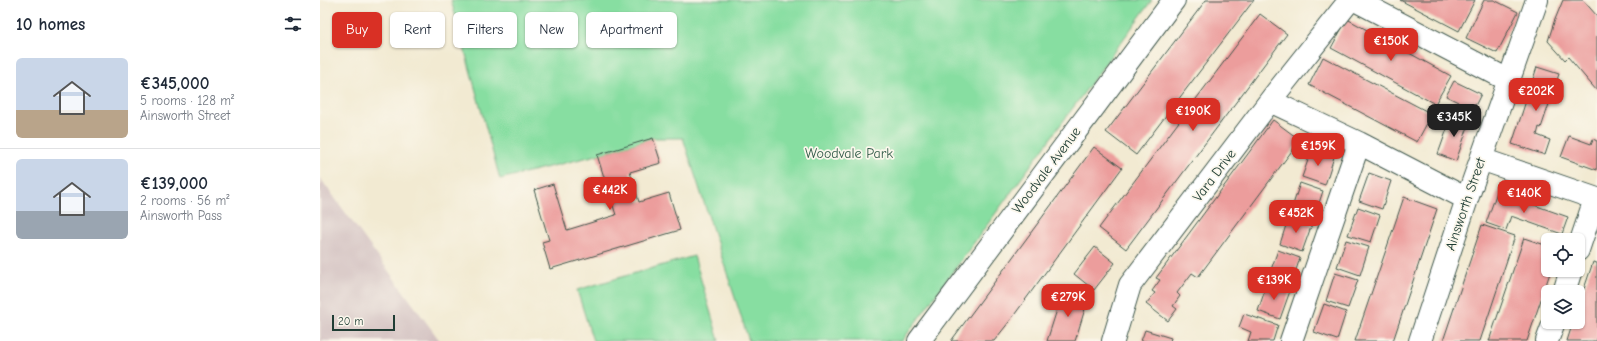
<!DOCTYPE html>
<meta charset="utf-8">
<style>
:root{--surface:#fff;--page:#f6f6f7;--text:#1f2937;--muted:#747a83;--line:#e0e1e3;--accent:#d93025}
body{margin:0;font-family:"Comic Neue",sans-serif;background:var(--page);color:var(--text);height:100vh;display:flex;flex-direction:column;font-size:15px;white-space:nowrap}
*{box-sizing:border-box;margin:0}
p{font-size:13px;color:var(--muted)}
.icon{flex:none;width:22px;height:22px;fill:none;stroke:currentColor;stroke-width:2;stroke-linecap:round;stroke-linejoin:round}
.map{position:relative;flex:1;overflow:hidden}
.sheet{display:flex;flex-direction:column;background:var(--surface);width:320px}
.sheet>*{flex:none}
.top-card{position:absolute;left:12px;top:12px;width:380px;height:36px;display:flex;gap:8px}
.buttons{position:absolute;left:1221px;top:233px;display:grid;gap:8px}
.buttons a{display:grid;place-items:center;width:44px;height:44px;border-radius:6px;background:var(--surface);box-shadow:0 1px 3px #0004;font-size:20px}
.scale{position:absolute;left:12px;bottom:10px;width:63px;box-sizing:border-box;padding-left:4px;border:2px solid #1f3d34;border-top:0;font-size:11px;line-height:14px;white-space:nowrap;color:#1f3d34;-webkit-text-stroke:3px #fbf7ec;paint-order:stroke}
.price{position:absolute;translate:-50% -34px;padding:0 9px;border-radius:8px;background:var(--accent);color:#fff;font-size:13px;line-height:26px;filter:drop-shadow(0 1px 2px #0008)}
.price::after{content:'';position:absolute;left:50%;top:24px;width:12px;height:9px;margin-left:-6px;background:inherit;clip-path:polygon(0 0,100% 0,50% 100%)}
.price.current{background:#222;color:#fff}
ul{padding:0;list-style:none}
li{display:flex;align-items:center;gap:12px;height:100px;padding:0 16px}
li+li{border-top:1px solid var(--line)}
li span{display:grid;place-items:center;flex:none;width:112px;height:80px;border-radius:6px;color:#555}
li>.icon{margin-inline-start:auto}
span .icon{width:48px;height:48px;fill:#fffc;stroke-width:1}
li b{font-size:17px}
h2{display:flex;justify-content:space-between;align-items:center;height:48px;padding:0 16px;font-size:17px}
.tag{padding:0 14px;border-radius:6px;background:var(--surface);box-shadow:0 1px 3px #0004;font-size:14px;line-height:36px}
.tag.current{background:var(--accent);color:#fff}
main{display:flex;flex:1;min-height:0}
.map>svg:first-child{display:block}
.industrial{fill:#d1bfbf}
.green{fill:#87dea1;stroke:#538e6a}
.building{fill:#ec9d9c}
.lines{fill:none;stroke-linecap:round;stroke-linejoin:round}
.street-casing{stroke:#3f574c;stroke-width:24}
.street{stroke:#fff;stroke-width:22}
.labels{text-anchor:middle;stroke-width:3.5;stroke-linejoin:round;paint-order:stroke}
.park-label{font-size:14px;fill:#345d4a;stroke:#fbf7ec}
.street-label{font-size:14px;fill:#1f3d34;stroke:#fbf7ec}
</style>
<main>
<section class="sheet">
<h2>10 homes<svg class="icon" aria-label="filters" viewBox="0 0 24 24"><path d="M4 7h16M4 17h16"/><circle cx="9" cy="7" r="2"/><circle cx="15" cy="17" r="2"/></svg></h2>
<ul>
<li><span style="background:linear-gradient(#c9d6e8 65%,#b9a48a 0)"><svg class="icon" aria-label="home" viewBox="0 0 24 24"><path d="M3 11l9-7 9 7M6 9v11h12V9"/></svg></span><div><b>€345,000</b><p>5 rooms · 128 m²</p><p>Ainsworth Street</p></div></li>
<li><span style="background:linear-gradient(#c9d6e8 65%,#9aa5b1 0)"><svg class="icon" aria-label="home" viewBox="0 0 24 24"><path d="M3 11l9-7 9 7M6 9v11h12V9"/></svg></span><div><b>€139,000</b><p>2 rooms · 56 m²</p><p>Ainsworth Pass</p></div></li>
</ul>
</section>
<div class="map">
<svg width="1277" height="341" viewBox="0 0 1277 341">
<rect width="100%" height="100%" fill="#fbf7ec"/>
<filter id="ink" filterUnits="userSpaceOnUse"><feTurbulence type="fractalNoise" baseFrequency=".025" numOctaves="2"/><feDisplacementMap in="SourceGraphic" scale="8" xChannelSelector="R" yChannelSelector="G"/><feConvolveMatrix kernelMatrix="1 2 1 2 8 2 1 2 1" color-interpolation-filters="sRGB"/></filter>
<filter id="wash" filterUnits="userSpaceOnUse"><feTurbulence type="fractalNoise" baseFrequency=".012" numOctaves="4" result="noise"/><feDisplacementMap in="SourceGraphic" scale="16" xChannelSelector="R" yChannelSelector="G"/><feGaussianBlur stdDeviation="0.9" result="paint"/><feColorMatrix in="noise" values="0 0 0 0 0 0 0 0 0 0 0 0 0 0 0 0 0 1.4 0 .05"/><feComposite in="paint" operator="in"/></filter>
<g filter="url(#wash)">
<rect width="100%" height="100%" fill="#f2ead2"/>
<path class="industrial" d="M0 178 120 341H0Z"/>
<path class="green" d="M131 0H832L582 341H429L363 138H333L277 155 180 179Z
M374 256 399 341H273L257 290Z"/>
<g id="blocks">
<path class="building" d="M886 0H934L816 155 786 132Z
M1080 0H1155L1139 31Z
M1164 0H1174L1198 12 1177 53 1146 38Z
M1243 0H1263L1277 16V91L1248 57 1245 60 1228 41 1234 22Z
M940 14 967 34 806 249 779 228Z
M1027 19 1131 76 1115 104 1011 48Z
M1003 57 1112 114 1097 142 989 85Z
M1217 67 1239 74 1221 128 1219 127 1217 135 1230 140 1225 155 1192 144Z
M1134 81 1161 94 1148 120 1133 113 1138 102 1126 96Z
M1132 115 1150 121 1136 161 1118 154Z
M953 120 980 140 878 277 872 273 857 293 860 296 853 306 857 309 848 321 826 304 835 293 832 291 840 280 836 278Z
M1249 136 1271 144 1273 139 1277 141V170L1241 157Z
M333 138 341 163 310 172 319 202 349 193 360 230 230 269 222 242 229 240 214 190 233 184 247 230 296 215 277 155Z
M774 147 802 168 689 322 674 341H631Z
M992 149 1014 157 1005 185 982 177Z
M1049 173 1071 181 1062 209 1039 201Z
M980 183 1003 191 994 218 971 211Z
M1177 192 1248 217 1242 234 1191 216 1186 230 1166 223Z
M1084 197 1117 209 1073 341H1035Z
M1038 207 1060 215 1051 242 1028 235Z
M969 216 992 224 982 252 960 244Z
M1162 225 1195 236 1160 341H1123Z
M1204 238 1228 246V270H1231L1207 341H1169Z
M1026 240 1049 247 1040 275 1017 267Z
M775 247 795 263 774 290 754 274Z
M958 250 980 258 971 285 948 278Z
M1273 262 1277 263V341H1247L1253 322H1258V307Z
M1015 273 1038 280 1028 308 1006 301Z
M947 284 970 291 960 319 938 311Z
M743 291 768 299 757 335 755 341H727Z
M1004 304 1026 312 1017 340 994 332Z
M924 314 958 325 953 341H928L931 332 919 327Z
M825 330 851 338 850 341H821Z"/>
</g>
</g>
<g filter="url(#ink)">
<use href="#blocks" fill-opacity="0" stroke="#3f574c" stroke-width="1"/>
<g class="lines">
<g class="street-casing">
<path id="street" d="M1035 0 1188 80
M950 101 1039 143 1147 199
M1161 159 1277 199
M1258 250 1275 199
M1244 292 1251 270
M599 341 854 0
M793 341 810 285 956 93 1030 0
M971 341 1039 143
M1100 341 1147 199 1217 0
M1227 341 1234 322"/>
</g>
<use href="#street" class="street"/>
</g>
</g>
<g class="labels">
<g class="park-label">
<text x="529" y="158">Woodvale Park</text>
</g>
<g class="street-label">
<text transform="translate(726 170) rotate(-53)" y="5">Woodvale Avenue</text>
<text transform="translate(894 175) rotate(-53)" y="5">Vara Drive</text>
<text transform="translate(1145 204) rotate(-71)" y="5">Ainsworth Street</text>
</g>
</g>
</svg>
<div class="buttons">
<a><svg class="icon" aria-label="locate" viewBox="0 0 24 24"><circle cx="12" cy="12" r="6"/><path d="M12 2v4M12 18v4M2 12h4M18 12h4"/></svg></a>
<a><svg class="icon" aria-label="layers" viewBox="0 0 24 24"><path d="M12 4l9 5-9 5-9-5zM3 14l9 5 9-5"/></svg></a>
</div>
<div class="scale">20 m</div>
<b class="price" style="left:1071px;top:62px">€150K</b>
<b class="price" style="left:1216px;top:112px">€202K</b>
<b class="price" style="left:873px;top:132px">€190K</b>
<b class="price current" style="left:1134px;top:138px">€345K</b>
<b class="price" style="left:998px;top:167px">€159K</b>
<b class="price" style="left:290px;top:211px">€442K</b>
<b class="price" style="left:1204px;top:214px">€140K</b>
<b class="price" style="left:976px;top:234px">€452K</b>
<b class="price" style="left:954px;top:301px">€139K</b>
<b class="price" style="left:748px;top:318px">€279K</b>
<div class="top-card">
<a class="tag current">Buy</a>
<a class="tag">Rent</a>
<a class="tag">Filters</a>
<a class="tag">New</a>
<a class="tag">Apartment</a>
</div>
</div>
</main>
